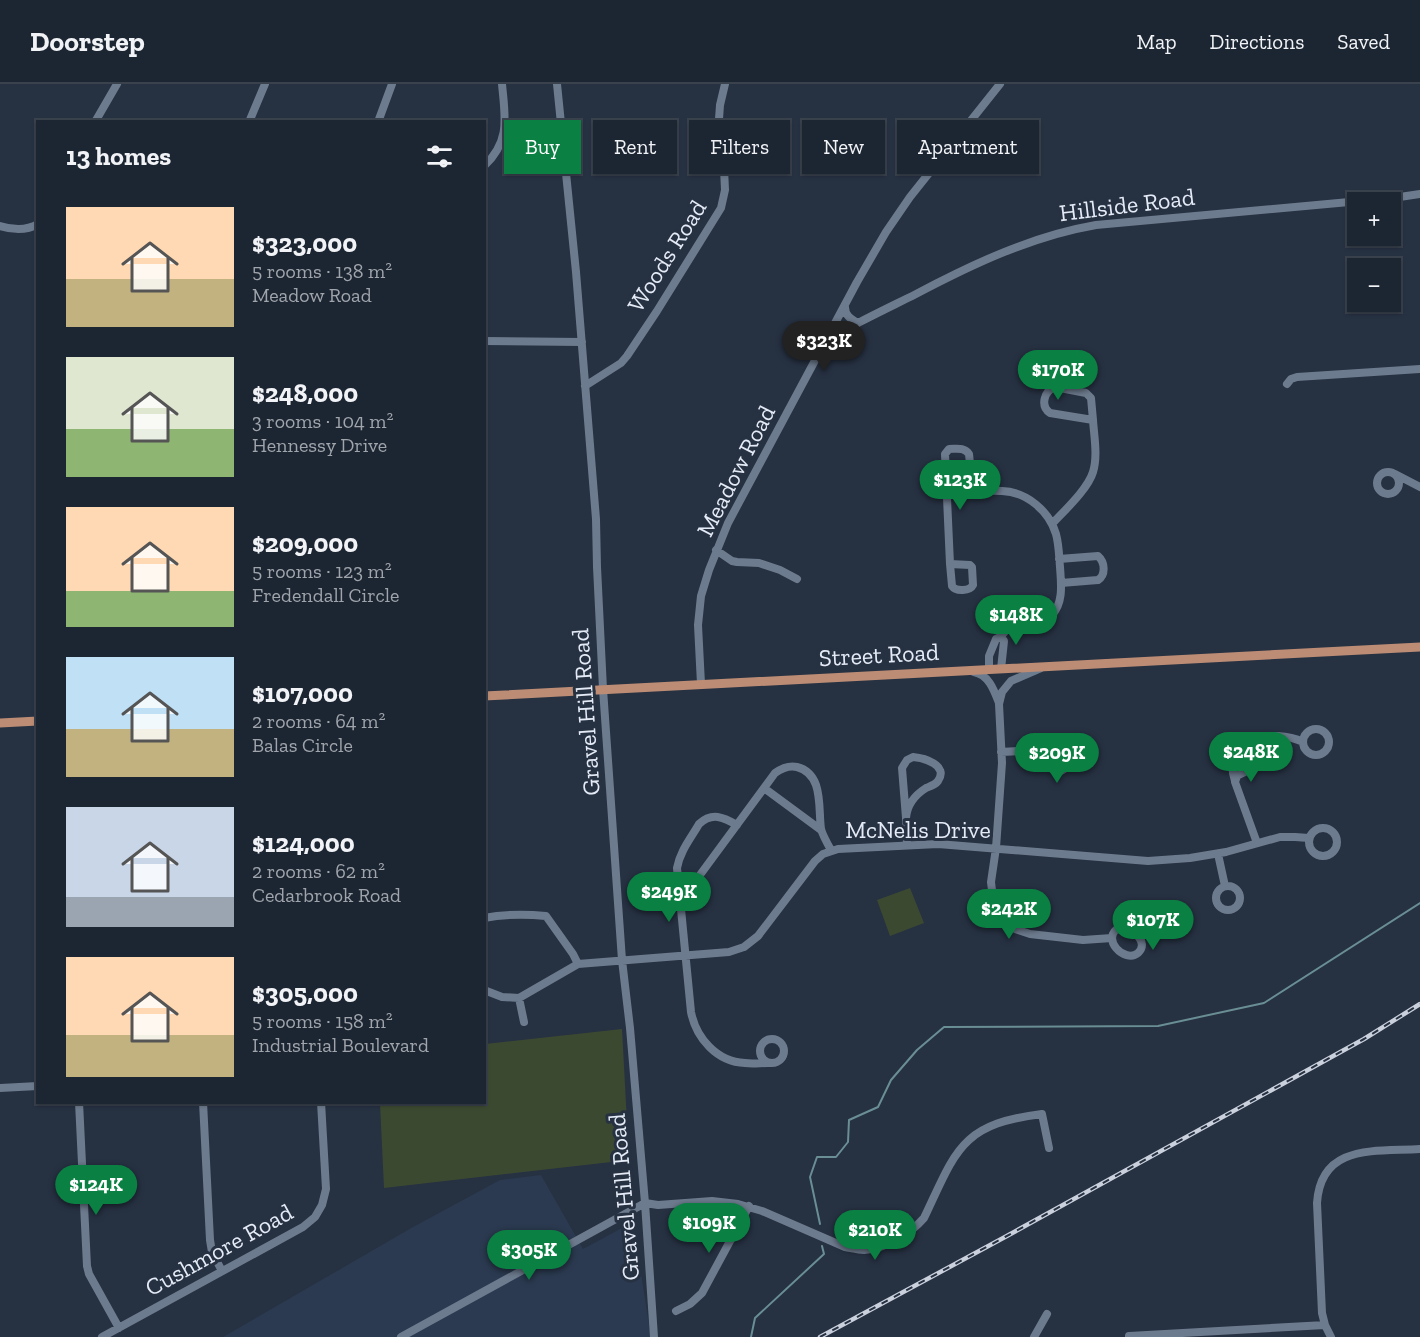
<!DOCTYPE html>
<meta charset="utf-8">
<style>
:root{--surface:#1c2532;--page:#252d3a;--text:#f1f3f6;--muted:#a0a5ac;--line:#3a424d;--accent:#0b8043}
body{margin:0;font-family:"Zilla Slab",serif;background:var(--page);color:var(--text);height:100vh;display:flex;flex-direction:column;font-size:22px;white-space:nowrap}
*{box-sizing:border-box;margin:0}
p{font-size:20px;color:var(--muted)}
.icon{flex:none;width:33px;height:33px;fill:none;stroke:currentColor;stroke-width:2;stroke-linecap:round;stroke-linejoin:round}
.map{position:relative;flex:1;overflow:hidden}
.details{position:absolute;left:36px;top:36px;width:450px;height:984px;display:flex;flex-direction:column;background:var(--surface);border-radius:0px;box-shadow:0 2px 4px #0004,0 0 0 2px var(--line)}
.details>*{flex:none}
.top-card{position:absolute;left:504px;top:36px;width:570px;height:54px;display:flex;gap:12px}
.buttons{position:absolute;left:1347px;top:108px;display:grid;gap:12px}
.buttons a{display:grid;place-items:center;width:54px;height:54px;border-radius:0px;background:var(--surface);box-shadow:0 2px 4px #0004,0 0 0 2px var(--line);font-size:30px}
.price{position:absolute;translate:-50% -51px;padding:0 14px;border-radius:21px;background:var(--accent);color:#fff;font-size:20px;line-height:39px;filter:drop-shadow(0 2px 3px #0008)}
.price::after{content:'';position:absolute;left:50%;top:36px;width:18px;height:14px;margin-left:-9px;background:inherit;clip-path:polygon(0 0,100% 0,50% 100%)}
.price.current{background:#222;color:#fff}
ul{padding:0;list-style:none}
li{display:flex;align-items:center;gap:18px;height:150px;padding:0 30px}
li span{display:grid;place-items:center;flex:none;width:168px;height:120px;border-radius:0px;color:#555}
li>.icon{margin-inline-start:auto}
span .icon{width:72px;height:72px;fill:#fffc;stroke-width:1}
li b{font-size:26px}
h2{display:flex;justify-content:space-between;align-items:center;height:72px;padding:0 30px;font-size:26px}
.tag{padding:0 21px;border-radius:0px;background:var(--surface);box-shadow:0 2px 4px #0004,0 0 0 2px var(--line);font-size:21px;line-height:54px}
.tag.current{background:var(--accent);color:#fff}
header{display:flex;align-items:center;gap:36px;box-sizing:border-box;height:84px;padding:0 30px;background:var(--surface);border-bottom:2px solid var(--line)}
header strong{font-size:28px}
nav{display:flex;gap:33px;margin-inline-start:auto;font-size:21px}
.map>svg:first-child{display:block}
.built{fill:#2b3a50}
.green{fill:#3c4931}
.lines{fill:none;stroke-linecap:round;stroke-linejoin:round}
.stream{stroke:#698e93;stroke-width:2}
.minor{stroke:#6d7b8e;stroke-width:8}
.major{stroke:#bc8c74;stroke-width:9}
.rail-casing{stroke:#cad1dd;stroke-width:4.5}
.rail{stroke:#263142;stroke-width:2;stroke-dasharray:7;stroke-linecap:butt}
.labels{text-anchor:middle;stroke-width:6;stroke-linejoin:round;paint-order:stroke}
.street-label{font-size:24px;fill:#e4ebf6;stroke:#263142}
</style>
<header>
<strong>Doorstep</strong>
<nav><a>Map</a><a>Directions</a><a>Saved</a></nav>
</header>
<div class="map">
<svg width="1420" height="1253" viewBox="0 0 1420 1253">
<rect width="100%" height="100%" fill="#263142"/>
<path class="built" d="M541 1091 583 1165 633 1138 651 1253H223L413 1143 500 1096Z"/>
<path class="green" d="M910 804 924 839 890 852 877 816Z
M622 945 629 1076 384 1104 380 1019 484 1018 485 960Z"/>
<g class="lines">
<path class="stream" d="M820 1140 810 1093 817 1073H836L848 1058 849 1036 878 1023 891 996 917 966 944 943 1158 942 1264 919 1420 819
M751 1253 755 1234 824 1170 822 1162"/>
<path class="minor" d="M557 0 576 188 596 435 597 483 603 605 622 876 630 944 645 1119 654 1253
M95 38 117 0
M249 38 265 0
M378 38 392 0
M484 82C511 57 505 33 502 0
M0 142C13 146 26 147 38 140
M858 239C877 229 896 220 916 210 973 180 1032 152 1096 141L1393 114 1420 110
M484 257 582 258
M824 266 858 239C851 235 845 232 845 223
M1287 300 1291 295 1297 293 1420 285
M585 302 621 279 627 272 657 227 721 124 725 106 723 62 719 35 720 21 725 0
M1055 303 1086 309 1091 314 1093 336 1050 329C1040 322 1044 307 1055 303Z
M1377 399a11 11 0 1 1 22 0a11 11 0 1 1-22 0Z
M1395 390 1420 403
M946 409C965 408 984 406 1002 407 1027 408 1049 427 1056 450 1059 461 1059 472 1060 483 1061 499 1064 518 1052 531 1039 545 1028 537 1013 542 1005 545 1003 552 996 555L989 572V585
M1052 440C1064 427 1088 405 1093 388 1098 372 1094 352 1093 336
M716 466 732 477 737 478 759 479 780 486 797 495
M1059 475 1098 472C1105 478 1106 491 1098 496L1061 499
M950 480 945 370 949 365C957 365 964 363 969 370L973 408
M950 480 970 481 972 483 973 501C970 507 956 508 952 502Z
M1001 553 1004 557 1001 585
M1041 584 1011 597 1002 608 999 620 1002 679 996 764 991 798 993 815 1002 832 1015 845 1030 850 1083 856 1112 854
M974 588C989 591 994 606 999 619
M701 600 698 541 701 512 709 486 728 439 857 198 886 148 910 113 1000 0
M1303 658a13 13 0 1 1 26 0a13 13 0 1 1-26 0Z
M1054 665C1063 665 1070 669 1069 680 1055 699 1046 678 1040 666Z
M1001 668 1040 666
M913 673C924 674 949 681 938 697 935 701 931 702 926 704 915 711 907 721 906 734L902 684 907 676Z
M1235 697C1220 653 1274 644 1303 658
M764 704 821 746
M906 734 907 761
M737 741C723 733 712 728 699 740 691 754 680 767 677 784L691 928C696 954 717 978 745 979 752 980 760 979 768 979
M1309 758a14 14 0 1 1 28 0a14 14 0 1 1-28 0Z
M1257 759 1235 698 1237 692C1243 688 1249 687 1254 683 1263 676 1279 660 1264 653
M1218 770 1225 802
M1216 814a12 12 0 1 1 24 0a12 12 0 1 1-24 0Z
M679 804 687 802 697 795 775 689C782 684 789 681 797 683 824 690 818 724 821 745 823 752 827 759 831 766
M484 834C505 830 525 830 546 832L573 870 578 880
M1120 843C1132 844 1150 858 1138 869 1125 880 1099 854 1120 843Z
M484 906 502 913 519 914 578 880 729 868 744 863 758 852 815 777 823 770 838 765 938 760 1148 777 1190 774 1226 768 1280 753H1295L1309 754
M519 914 524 938
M760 967a12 12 0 1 1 24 0a12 12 0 1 1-24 0Z
M0 1004 38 1002
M79 1018 87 1182 89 1190 119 1244
M203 1018 210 1156 212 1168 222 1187
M676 1227 690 1220 702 1209 749 1122
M1129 1252 1325 1241
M102 1253 303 1143 315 1133 322 1121 326 1105 321 1018
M401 1253 645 1119 658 1121 712 1117 738 1120 762 1127 845 1163C851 1164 858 1166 864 1166 886 1165 910 1150 924 1134 956 1067 960 1040 1042 1030L1049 1064
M1034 1253 1047 1230
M1331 1253 1325 1241 1322 1229 1317 1119C1321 1059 1376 1068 1420 1065"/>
<path class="major" d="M484 612 1420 563
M0 639 38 637"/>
<g class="rail-casing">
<path id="rail" d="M820 1253 1005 1153 1364 955 1420 920"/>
</g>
<use href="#rail" class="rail"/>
</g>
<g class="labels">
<g class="street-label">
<text transform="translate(1127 121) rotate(-7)" y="8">Hillside Road</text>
<text transform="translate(667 172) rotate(-58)" y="8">Woods Road</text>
<text transform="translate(736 387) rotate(-63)" y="8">Meadow Road</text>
<text transform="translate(879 571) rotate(-3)" y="8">Street Road</text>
<text transform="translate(586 628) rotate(-94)" y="8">Gravel Hill Road</text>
<text x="918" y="754">McNelis Drive</text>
<text transform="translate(624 1113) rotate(-95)" y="8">Gravel Hill Road</text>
<text transform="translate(219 1166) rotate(-29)" y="8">Cushmore Road</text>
</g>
</g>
</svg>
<div class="buttons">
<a>+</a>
<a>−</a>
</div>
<b class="price current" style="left:824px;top:288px">$323K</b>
<b class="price" style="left:1058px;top:317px">$170K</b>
<b class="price" style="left:960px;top:427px">$123K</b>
<b class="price" style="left:1016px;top:562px">$148K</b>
<b class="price" style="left:1251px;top:699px">$248K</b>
<b class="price" style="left:1057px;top:700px">$209K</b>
<b class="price" style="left:669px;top:839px">$249K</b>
<b class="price" style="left:1009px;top:856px">$242K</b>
<b class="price" style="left:1153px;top:867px">$107K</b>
<b class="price" style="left:96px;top:1132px">$124K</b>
<b class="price" style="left:709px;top:1170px">$109K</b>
<b class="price" style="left:875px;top:1177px">$210K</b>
<b class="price" style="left:529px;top:1197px">$305K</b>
<div class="top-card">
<a class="tag current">Buy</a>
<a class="tag">Rent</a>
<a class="tag">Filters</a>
<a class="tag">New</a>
<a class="tag">Apartment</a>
</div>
<section class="details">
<h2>13 homes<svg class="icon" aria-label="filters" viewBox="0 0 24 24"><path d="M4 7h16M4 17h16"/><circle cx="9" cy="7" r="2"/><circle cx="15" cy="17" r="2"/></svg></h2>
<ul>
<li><span style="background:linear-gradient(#ffd9b3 60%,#c2b280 0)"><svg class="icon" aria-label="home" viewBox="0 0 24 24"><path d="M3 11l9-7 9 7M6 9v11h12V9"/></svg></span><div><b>$323,000</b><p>5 rooms · 138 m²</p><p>Meadow Road</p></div></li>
<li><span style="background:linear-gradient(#dfe7d0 60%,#8fb573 0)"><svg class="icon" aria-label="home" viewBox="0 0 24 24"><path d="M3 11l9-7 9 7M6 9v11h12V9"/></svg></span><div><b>$248,000</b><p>3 rooms · 104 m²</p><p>Hennessy Drive</p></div></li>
<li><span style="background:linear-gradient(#ffd9b3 70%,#8fb573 0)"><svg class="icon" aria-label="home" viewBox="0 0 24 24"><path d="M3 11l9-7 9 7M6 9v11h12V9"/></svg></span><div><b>$209,000</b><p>5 rooms · 123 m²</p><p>Fredendall Circle</p></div></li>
<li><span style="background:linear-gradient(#bfe0f5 60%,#c2b280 0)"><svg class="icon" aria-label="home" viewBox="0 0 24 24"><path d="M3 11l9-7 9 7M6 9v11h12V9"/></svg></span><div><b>$107,000</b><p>2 rooms · 64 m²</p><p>Balas Circle</p></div></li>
<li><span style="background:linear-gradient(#c9d6e8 75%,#9aa5b1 0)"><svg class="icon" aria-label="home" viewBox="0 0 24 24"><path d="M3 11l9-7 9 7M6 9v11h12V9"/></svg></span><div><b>$124,000</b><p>2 rooms · 62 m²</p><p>Cedarbrook Road</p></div></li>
<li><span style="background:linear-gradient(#ffd9b3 65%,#c2b280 0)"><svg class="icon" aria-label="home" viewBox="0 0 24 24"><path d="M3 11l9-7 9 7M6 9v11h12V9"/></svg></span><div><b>$305,000</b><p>5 rooms · 158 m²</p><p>Industrial Boulevard</p></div></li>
</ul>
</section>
</div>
